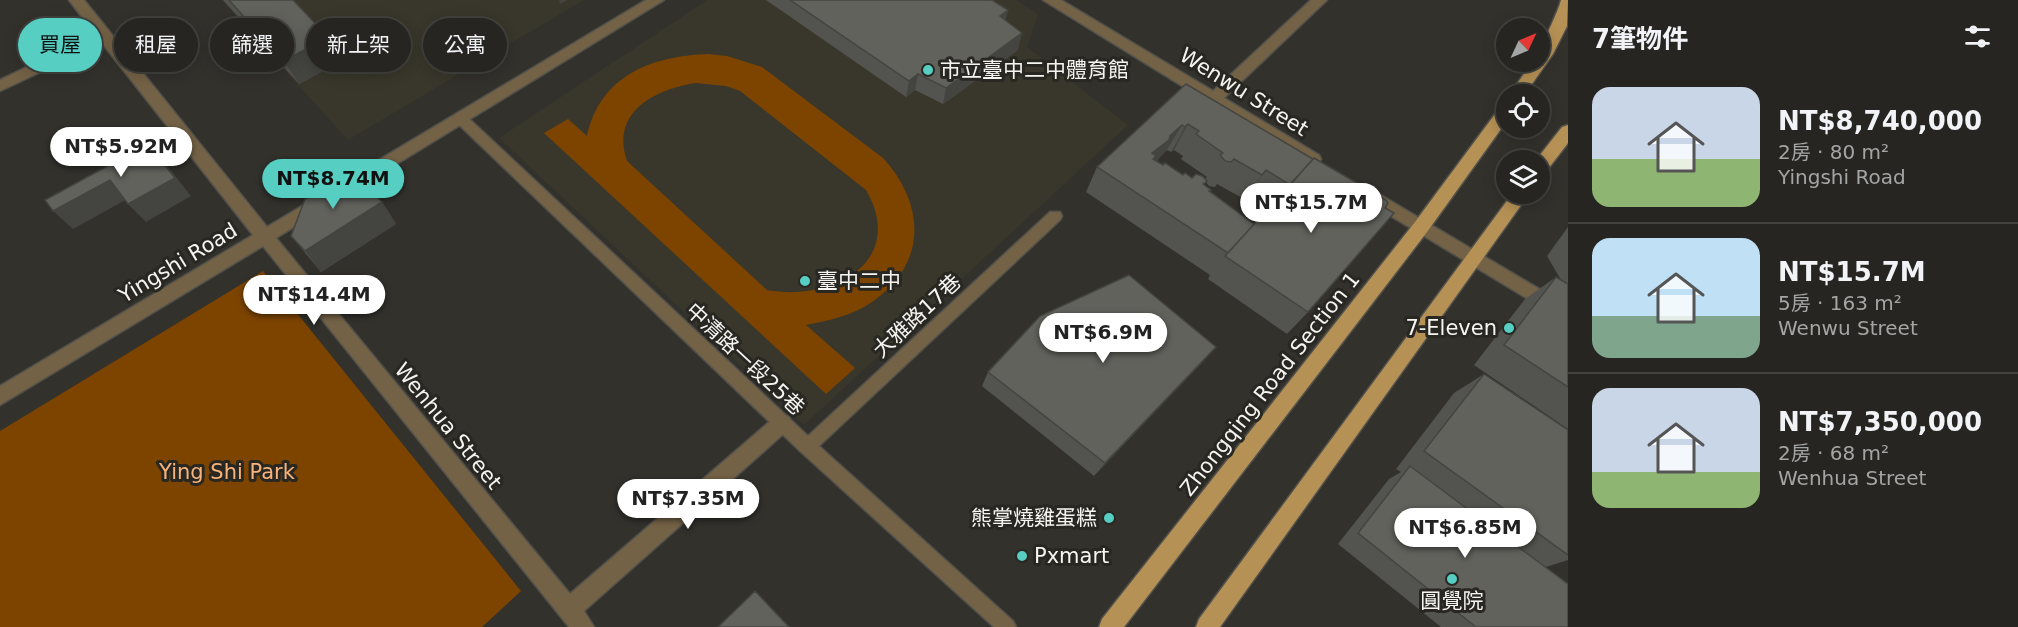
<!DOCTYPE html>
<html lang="zh-TW">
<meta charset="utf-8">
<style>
:root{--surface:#262521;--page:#2e2d2a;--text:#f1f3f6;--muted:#a4a5a5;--line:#42423f;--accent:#56cec2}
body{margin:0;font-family:"DejaVu Sans","Noto Sans TC",sans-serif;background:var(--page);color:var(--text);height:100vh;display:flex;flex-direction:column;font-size:22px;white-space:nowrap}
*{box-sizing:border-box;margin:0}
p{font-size:20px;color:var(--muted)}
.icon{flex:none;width:33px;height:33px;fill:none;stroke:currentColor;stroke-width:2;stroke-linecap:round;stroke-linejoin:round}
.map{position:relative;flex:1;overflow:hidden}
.details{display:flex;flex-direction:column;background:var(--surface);width:450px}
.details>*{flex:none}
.banner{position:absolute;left:18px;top:18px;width:570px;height:54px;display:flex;gap:12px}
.needle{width:39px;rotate:46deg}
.fabs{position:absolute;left:1496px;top:18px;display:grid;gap:12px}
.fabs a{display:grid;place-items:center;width:54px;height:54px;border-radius:50%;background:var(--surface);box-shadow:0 3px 15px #0003,0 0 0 2px var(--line);font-size:30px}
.price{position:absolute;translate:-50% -51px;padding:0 14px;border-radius:21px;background:#fff;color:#222;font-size:20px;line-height:39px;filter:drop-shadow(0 2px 3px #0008)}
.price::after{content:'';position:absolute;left:50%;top:36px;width:18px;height:14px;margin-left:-9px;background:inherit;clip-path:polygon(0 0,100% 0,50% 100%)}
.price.selected{background:var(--accent);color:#111}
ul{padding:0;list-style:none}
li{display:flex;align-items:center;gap:18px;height:150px;padding:0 24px}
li+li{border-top:2px solid var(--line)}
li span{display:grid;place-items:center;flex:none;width:168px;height:120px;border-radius:18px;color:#555}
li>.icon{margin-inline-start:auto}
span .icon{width:72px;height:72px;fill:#fffc;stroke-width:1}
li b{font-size:26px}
h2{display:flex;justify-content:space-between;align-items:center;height:72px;padding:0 24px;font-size:26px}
.tag{padding:0 21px;border-radius:27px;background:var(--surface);box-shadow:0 3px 15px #0003,0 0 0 2px var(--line);font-size:21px;line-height:54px}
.tag.selected{background:var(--accent);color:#111}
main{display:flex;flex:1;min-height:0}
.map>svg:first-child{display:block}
.built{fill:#39372b}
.green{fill:#7d4400;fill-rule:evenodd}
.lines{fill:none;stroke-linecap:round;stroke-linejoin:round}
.lane-casing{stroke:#51504b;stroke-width:3}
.street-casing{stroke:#51504b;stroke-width:3}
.primary-casing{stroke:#51504b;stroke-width:3}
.lane{fill:#746246;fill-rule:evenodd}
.street{fill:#746246;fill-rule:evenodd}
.primary{fill:#b69155;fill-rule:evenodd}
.wall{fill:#53544f;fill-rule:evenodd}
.shaded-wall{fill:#444540}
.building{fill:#61625c;stroke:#444540;stroke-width:1.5}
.poi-dot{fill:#56cec2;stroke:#292722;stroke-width:2}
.labels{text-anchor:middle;stroke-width:6;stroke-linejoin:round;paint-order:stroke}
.poi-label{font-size:21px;fill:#f5f4f0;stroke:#292722;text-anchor:start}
.street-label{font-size:21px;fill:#f5f4f0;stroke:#292722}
.park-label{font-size:21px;fill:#f7b37a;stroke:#292722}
</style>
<main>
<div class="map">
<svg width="1568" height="627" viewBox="0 0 1568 627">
<rect width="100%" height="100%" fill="#32312c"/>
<path class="built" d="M221 0H584L348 140Z
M707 0H1016L1038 14 1027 47 1128 125 804 425 499 138Z"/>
<path class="green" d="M708 54 727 56 762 67 883 158C929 208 926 271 864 307 846 317 826 321 806 325L855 368 826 394 544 133 568 119 587 136C600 76 651 56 708 54ZM696 83 726 86 740 91 866 190C908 263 830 302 767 290L627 161C610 112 655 89 696 83Z
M263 271 521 591 482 627H0V431Z"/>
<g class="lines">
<g class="lane-casing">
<path id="lane" d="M459 112 464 114 808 436 1050 212H1060L1062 216 1060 220 819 446 1013 621 1016 627H994L801 452 454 120 453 117Z"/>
</g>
<g class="street-casing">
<path id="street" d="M69 0H84L267 227 646 0H664L276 238 570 594 775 417 782 414 789 417 792 423 789 429 584 611 594 627H569L263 246 0 405V386L253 235 102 43 0 91V80L95 34Z
M1043 0H1061L1213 91 1311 0H1327L1224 98 1319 155 1321 159 1319 163 1313 165 1307 163Z
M1367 187 1568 306V323L1361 198 1359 193 1361 188Z"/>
</g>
<g class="primary-casing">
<path id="primary" d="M1561 0H1568L1567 26 1553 54 1525 94H1510L1532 62H1539C1539 45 1556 19 1561 0Z
M1506 104V122L1427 232 1124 627H1099L1102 619 1415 222 1501 106Z
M1568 125V143L1545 173 1539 175V160H1536L1562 127Z
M1512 194H1529L1220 627H1196L1199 619Z"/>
</g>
<use href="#lane" class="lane"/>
<use href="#street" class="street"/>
<use href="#primary" class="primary"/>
</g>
<path class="wall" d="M223 0H293L342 61 299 84Z
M766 0H992L1008 10 1005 20 1018 50 943 104 915 90 906 97Z
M1186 84 1313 159 1308 312 1287 334 1208 279 1210 275 1086 192 1097 167ZM1167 150 1171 152 1174 150 1183 156 1181 159 1207 177 1205 179 1192 178 1183 175 1157 162 1159 158ZM1206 182 1209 186 1215 187 1217 184 1244 199 1248 195 1269 208 1254 224 1210 191 1204 185Z
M382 202 396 224 321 272 291 236Z
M1568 227V429L1474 365 1525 299 1556 277 1561 280 1547 256Z
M1216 347 1094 476 982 386 988 372Z
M1484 374 1568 430V560L1546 567 1568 627H1441L1338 544 1389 479 1401 472 1396 469 1454 393Z"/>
<path class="shaded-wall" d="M559 0H567L560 4Z
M1008 10 1004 26 1000 16Z
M1022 33 1018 50 943 104 946 88Z
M328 37 342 61 299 84 284 61Z
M918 74 915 90 906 97 909 81Z
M1188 124 1174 150 1171 152 1185 127Z
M1182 125 1167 150 1159 158 1155 166 1152 153Z
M148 144 165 163 191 196 146 222 128 204Z
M1266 170 1248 195 1244 199 1262 175Z
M110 180 129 198 73 229 53 211Z
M382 202 396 224 321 272 305 251Z
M1216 347 1202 363 1094 476 1105 463Z"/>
<path class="building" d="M229 0H293L328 37 284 61Z
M790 0H992L1008 10 1000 16 1022 33 946 88 918 74 909 81Z
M1186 84 1313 159 1290 185 1266 170 1262 175 1234 159 1231 162 1225 161 1220 155 1223 153 1196 134 1199 131 1188 124 1185 127 1182 125 1170 136 1169 140 1152 153 1156 156 1153 159 1163 165 1165 163 1183 175 1185 173 1192 178 1196 174 1202 176 1207 181 1203 184 1211 190 1209 191 1254 224 1228 253 1097 167Z
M148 144 175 178 128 204 110 180 53 211 45 200Z
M1314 158 1386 200 1388 203 1385 208 1394 213 1308 312 1225 256Z
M352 171 382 202 305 251 291 236 305 199Z
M1129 275 1216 347 1105 463 988 372 1040 316Z
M1556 277 1568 284V387L1504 345Z
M1484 374 1568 430V555L1424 451Z
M1410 466 1568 584V627H1476L1358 533Z
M755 591 789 627H718Z"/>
<g class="poi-dot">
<circle cx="928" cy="70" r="6"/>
<circle cx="805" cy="281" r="6"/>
<circle cx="1509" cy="328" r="6"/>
<circle cx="1109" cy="518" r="6"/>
<circle cx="1022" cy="556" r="6"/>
<circle cx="1452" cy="579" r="6"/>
</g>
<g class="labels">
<g class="poi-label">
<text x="940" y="77">市立臺中二中體育館</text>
<text x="817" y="288">臺中二中</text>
<text x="1497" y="335" text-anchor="end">7-Eleven</text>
<text x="1097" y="525" text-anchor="end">熊掌燒雞蛋糕</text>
<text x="1034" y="563">Pxmart</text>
<text x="1452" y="608" text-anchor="middle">圓覺院</text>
</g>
<g class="street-label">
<text transform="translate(1244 92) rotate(32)" y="7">Wenwu Street</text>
<text transform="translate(178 263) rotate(-31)" y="7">Yingshi Road</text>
<text transform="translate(917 316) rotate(-43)" y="7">大雅路17巷</text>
<text transform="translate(745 359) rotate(43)" y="7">中清路一段25巷</text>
<text transform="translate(1270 384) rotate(-52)" y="7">Zhongqing Road Section 1</text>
<text transform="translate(448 426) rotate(51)" y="7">Wenhua Street</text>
</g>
<g class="park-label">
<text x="227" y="479">Ying Shi Park</text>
</g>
</g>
</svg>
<div class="fabs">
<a><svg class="needle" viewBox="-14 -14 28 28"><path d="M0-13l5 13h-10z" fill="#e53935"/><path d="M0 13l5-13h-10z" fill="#a4a5a5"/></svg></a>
<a><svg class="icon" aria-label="locate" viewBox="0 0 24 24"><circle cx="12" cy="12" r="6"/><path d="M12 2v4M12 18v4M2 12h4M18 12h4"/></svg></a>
<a><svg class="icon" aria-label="layers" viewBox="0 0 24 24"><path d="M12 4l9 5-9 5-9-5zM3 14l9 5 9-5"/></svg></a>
</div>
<b class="price" style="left:121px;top:178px">NT$5.92M</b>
<b class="price selected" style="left:333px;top:210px">NT$8.74M</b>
<b class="price" style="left:1311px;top:234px">NT$15.7M</b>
<b class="price" style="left:314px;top:326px">NT$14.4M</b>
<b class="price" style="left:1103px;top:364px">NT$6.9M</b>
<b class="price" style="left:688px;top:530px">NT$7.35M</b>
<b class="price" style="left:1465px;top:559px">NT$6.85M</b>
<div class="banner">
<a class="tag selected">買屋</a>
<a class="tag">租屋</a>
<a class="tag">篩選</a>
<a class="tag">新上架</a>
<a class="tag">公寓</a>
</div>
</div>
<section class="details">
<h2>7筆物件<svg class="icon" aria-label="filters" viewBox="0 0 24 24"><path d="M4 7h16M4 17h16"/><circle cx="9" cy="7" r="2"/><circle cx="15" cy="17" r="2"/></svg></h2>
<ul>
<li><span style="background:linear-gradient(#c9d6e8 60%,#8fb573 0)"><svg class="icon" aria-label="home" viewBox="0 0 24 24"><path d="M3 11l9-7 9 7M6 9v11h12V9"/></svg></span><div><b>NT$8,740,000</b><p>2房 · 80 m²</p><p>Yingshi Road</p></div></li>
<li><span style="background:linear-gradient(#bfe0f5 65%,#7fa58c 0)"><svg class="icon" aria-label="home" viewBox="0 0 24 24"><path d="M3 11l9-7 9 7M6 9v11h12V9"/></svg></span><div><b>NT$15.7M</b><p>5房 · 163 m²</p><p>Wenwu Street</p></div></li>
<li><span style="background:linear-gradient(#c9d6e8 70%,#8fb573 0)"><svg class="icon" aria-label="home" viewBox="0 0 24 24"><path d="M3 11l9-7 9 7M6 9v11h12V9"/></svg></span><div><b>NT$7,350,000</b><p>2房 · 68 m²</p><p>Wenhua Street</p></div></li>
</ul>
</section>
</main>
